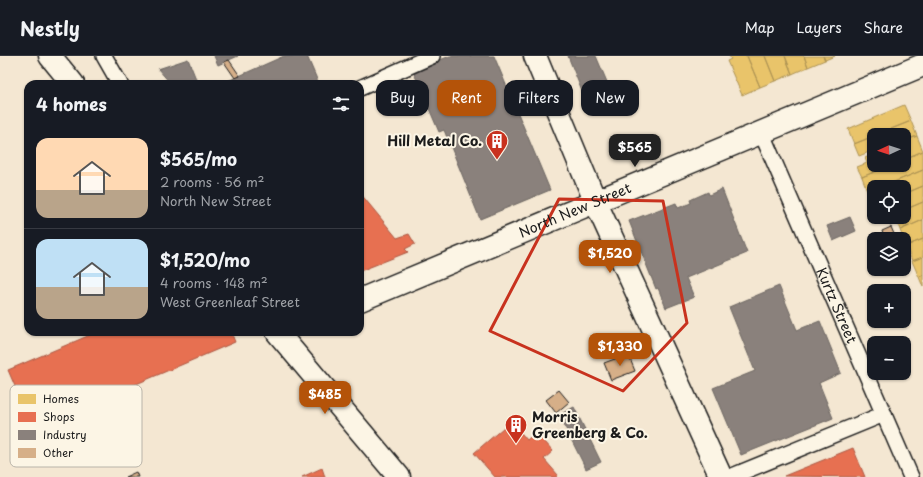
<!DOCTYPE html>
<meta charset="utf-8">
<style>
:root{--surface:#171b24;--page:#242831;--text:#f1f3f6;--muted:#9ea1a6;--line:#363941;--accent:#b45309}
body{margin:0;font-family:"Playpen Sans",sans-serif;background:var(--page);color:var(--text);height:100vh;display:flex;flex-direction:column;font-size:15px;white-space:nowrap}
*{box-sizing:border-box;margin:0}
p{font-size:13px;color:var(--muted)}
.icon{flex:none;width:22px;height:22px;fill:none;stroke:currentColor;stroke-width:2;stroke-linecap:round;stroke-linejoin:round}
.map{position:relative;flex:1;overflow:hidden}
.details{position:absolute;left:24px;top:24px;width:340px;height:256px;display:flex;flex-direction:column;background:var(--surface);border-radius:12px;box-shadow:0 1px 3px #0004}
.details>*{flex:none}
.hud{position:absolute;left:376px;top:24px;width:380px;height:36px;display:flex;gap:8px}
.needle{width:26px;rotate:267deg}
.buttons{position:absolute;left:867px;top:72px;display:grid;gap:8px}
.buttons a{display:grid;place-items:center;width:44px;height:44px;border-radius:8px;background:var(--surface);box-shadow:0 1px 3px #0004;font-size:20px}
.price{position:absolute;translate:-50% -34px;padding:0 9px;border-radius:8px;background:var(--accent);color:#fff;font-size:13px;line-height:26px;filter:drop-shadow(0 1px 2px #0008)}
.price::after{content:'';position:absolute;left:50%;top:24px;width:12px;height:9px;margin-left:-6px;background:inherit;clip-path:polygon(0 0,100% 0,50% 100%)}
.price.current{background:#222;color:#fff}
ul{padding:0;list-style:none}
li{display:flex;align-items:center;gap:12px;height:100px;padding:0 12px}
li+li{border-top:1px solid var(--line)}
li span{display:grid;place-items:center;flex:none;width:112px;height:80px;border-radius:12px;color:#555}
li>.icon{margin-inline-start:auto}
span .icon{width:48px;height:48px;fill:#fffc;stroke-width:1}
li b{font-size:17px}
h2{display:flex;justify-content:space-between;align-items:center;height:48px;padding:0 12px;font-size:17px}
.pill{padding:0 14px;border-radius:12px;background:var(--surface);box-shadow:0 1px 3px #0004;font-size:14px;line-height:36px}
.pill.current{background:var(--accent);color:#fff}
header{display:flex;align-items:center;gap:24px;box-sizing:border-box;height:56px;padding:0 20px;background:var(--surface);border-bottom:1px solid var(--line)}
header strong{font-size:19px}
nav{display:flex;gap:22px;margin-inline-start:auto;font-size:14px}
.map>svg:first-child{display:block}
.homes{fill:#e9c46a;stroke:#ac9253}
.shops{fill:#e76f51;stroke:#aa5641}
.industry{fill:#8a817c;stroke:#69635f}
.building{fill:#d6af88;stroke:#1c1c1c}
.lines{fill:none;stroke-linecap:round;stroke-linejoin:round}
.service-casing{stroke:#1c1c1c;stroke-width:18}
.minor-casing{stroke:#1c1c1c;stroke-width:25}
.tertiary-casing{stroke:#1c1c1c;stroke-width:25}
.service{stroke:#fcf5e5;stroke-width:15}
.minor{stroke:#fcf5e5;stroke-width:22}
.tertiary{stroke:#fcf5e5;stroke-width:22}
.marked{fill:none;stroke:#c8321e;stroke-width:3;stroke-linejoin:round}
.labels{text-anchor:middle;stroke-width:4;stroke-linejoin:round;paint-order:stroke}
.poi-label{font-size:14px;font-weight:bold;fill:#1c1c1c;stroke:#fcf5e5;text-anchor:end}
.street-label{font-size:14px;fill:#1c1c1c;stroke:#fcf5e5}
.key{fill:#fcf5e5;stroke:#b9b4a9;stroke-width:1}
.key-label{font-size:11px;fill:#1c1c1c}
</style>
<header>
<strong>Nestly</strong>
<nav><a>Map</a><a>Layers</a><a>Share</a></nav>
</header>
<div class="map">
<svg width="923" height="421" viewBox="0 0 923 421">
<rect width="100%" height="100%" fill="#f4e7d2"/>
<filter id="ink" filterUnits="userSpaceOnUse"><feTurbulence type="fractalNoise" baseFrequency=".025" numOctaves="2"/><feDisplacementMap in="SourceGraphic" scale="8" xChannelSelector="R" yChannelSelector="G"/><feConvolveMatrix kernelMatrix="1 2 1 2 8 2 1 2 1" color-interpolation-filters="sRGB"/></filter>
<g filter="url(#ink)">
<path class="homes" d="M729 0H747L760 31 742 39 727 5 731 3Z
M747 0H765L775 25 760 31Z
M765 0H785L792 18 775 25Z
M785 0H804L808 11 792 18Z
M804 0H823L825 4 808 11Z
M823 0H835L825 4Z
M904 49 911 65 854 88 848 73Z
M911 65 917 80 904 85V79H876Z
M874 80V94L859 100 854 88Z
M917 80 923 95 904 103V85Z
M923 95V114L882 131H874V134L868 137 862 121 891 109H904V103Z
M874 98V109H891L862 121 857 111 867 107 865 102Z
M923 114V130L904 138V131H882Z
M923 130V146L904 154V138Z
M874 134V151L868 137Z
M923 146V164L900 174 895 161H904V154Z
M923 164V183L906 190 900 174Z
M923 183V201L912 205 906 190Z
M923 201V219L919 221 912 205Z
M923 219V231L919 221Z"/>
<path class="shops" d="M360 137 397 182 409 178 415 188 405 193 408 196 360 215Z
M97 276H231L235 286 33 372 8 314Z
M511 365 527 384 536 376 553 395 544 403 558 419 556 421H495L474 397Z
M853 392 865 421 784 420Z
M322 412 325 421H302Z"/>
<path class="industry" d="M214 0H238L218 9Z
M284 0H307L319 28H221Z
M450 0H494L550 134 480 163 444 74 439 76 413 15Z
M568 0H596L610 33 585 43Z
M188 3 198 28H171L158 13Z
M722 133 747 197 686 222 694 241 666 252 658 232 656 233 629 165 676 147 678 152 691 147 690 144 708 136 709 139Z
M850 161 856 175 833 185 827 170Z
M779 230 797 274 820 265 841 317 819 327 833 362 741 399 713 332 755 315 729 251Z
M574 351 601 406 586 413 559 359Z"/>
<path class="building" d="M229 4 240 20 235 22 224 6Z
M891 171 894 178 884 181 882 175Z
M628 298 635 315 611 324 604 307Z
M559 334 569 346 556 357 546 344Z
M136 416 138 421H125Z"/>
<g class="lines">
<g class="service-casing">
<g id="service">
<path d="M104 0 120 28"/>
<path d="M360 32 432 0"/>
<path id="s1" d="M762 78 911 421"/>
<path d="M730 421 884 358"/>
</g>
</g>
<g class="minor-casing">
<g id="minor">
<path d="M535 0 596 147 721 421"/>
<path id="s2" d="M360 244 923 9"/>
</g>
</g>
<g class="tertiary-casing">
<path id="tertiary" d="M50 0 73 28
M277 276 399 421"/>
</g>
<use href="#service" class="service"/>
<use href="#minor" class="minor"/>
<use href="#tertiary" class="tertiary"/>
</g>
</g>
<path class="marked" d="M559 143 663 145 687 267 623 335 490 275Z"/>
<defs>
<g id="building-pin" transform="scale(1.15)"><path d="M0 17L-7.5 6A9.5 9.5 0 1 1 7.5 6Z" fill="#c8321e" stroke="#fcf5e5"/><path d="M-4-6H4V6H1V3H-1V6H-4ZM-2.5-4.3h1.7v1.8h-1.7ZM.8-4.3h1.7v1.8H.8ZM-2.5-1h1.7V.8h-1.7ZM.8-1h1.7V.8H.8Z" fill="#fff"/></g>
</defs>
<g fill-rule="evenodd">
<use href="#building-pin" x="497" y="85"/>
<use href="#building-pin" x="516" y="369"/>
</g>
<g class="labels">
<g class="poi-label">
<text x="482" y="90">Hill Metal Co.</text>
<text x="532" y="366" text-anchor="start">Morris<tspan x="532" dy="16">Greenberg &amp; Co.</tspan></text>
</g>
<g class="street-label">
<text dy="5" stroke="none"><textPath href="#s2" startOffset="233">North New Street</textPath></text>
<text dy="5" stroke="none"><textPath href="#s1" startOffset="187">Kurtz Street</textPath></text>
</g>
</g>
<rect x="10" y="329" width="132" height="82" rx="6" class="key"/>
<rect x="18" y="338" width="18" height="10" fill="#e9c46a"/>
<rect x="18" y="356" width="18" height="10" fill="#e76f51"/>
<rect x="18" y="374" width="18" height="10" fill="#8a817c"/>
<rect x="18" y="392" width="18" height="10" fill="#d6af88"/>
<g class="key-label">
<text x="43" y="347">Homes</text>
<text x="43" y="365">Shops</text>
<text x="43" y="383">Industry</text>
<text x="43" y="401">Other</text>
</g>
</svg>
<div class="buttons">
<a><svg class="needle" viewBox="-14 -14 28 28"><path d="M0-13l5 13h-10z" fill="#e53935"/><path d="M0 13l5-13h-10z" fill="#9ea1a6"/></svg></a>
<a><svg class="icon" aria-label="locate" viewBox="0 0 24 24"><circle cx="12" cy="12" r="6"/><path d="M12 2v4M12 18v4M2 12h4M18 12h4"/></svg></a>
<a><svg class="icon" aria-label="layers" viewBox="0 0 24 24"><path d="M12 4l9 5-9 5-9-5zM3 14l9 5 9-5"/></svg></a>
<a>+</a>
<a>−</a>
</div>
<b class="price current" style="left:635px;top:112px">$565</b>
<b class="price" style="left:610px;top:218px">$1,520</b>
<b class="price" style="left:620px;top:311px">$1,330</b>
<b class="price" style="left:325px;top:359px">$485</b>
<div class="hud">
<a class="pill">Buy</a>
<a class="pill current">Rent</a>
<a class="pill">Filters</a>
<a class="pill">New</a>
</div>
<section class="details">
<h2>4 homes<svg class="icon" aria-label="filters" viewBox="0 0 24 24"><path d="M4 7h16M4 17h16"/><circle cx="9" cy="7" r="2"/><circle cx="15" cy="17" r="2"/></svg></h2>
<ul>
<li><span style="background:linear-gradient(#ffd9b3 65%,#b9a48a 0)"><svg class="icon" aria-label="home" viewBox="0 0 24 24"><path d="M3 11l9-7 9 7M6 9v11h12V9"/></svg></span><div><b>$565/mo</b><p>2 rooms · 56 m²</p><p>North New Street</p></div></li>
<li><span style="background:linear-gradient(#bfe0f5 60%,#b9a48a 0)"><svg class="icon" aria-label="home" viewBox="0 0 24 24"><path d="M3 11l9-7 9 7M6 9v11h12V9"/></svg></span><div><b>$1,520/mo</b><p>4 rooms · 148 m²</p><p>West Greenleaf Street</p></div></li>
</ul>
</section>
</div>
